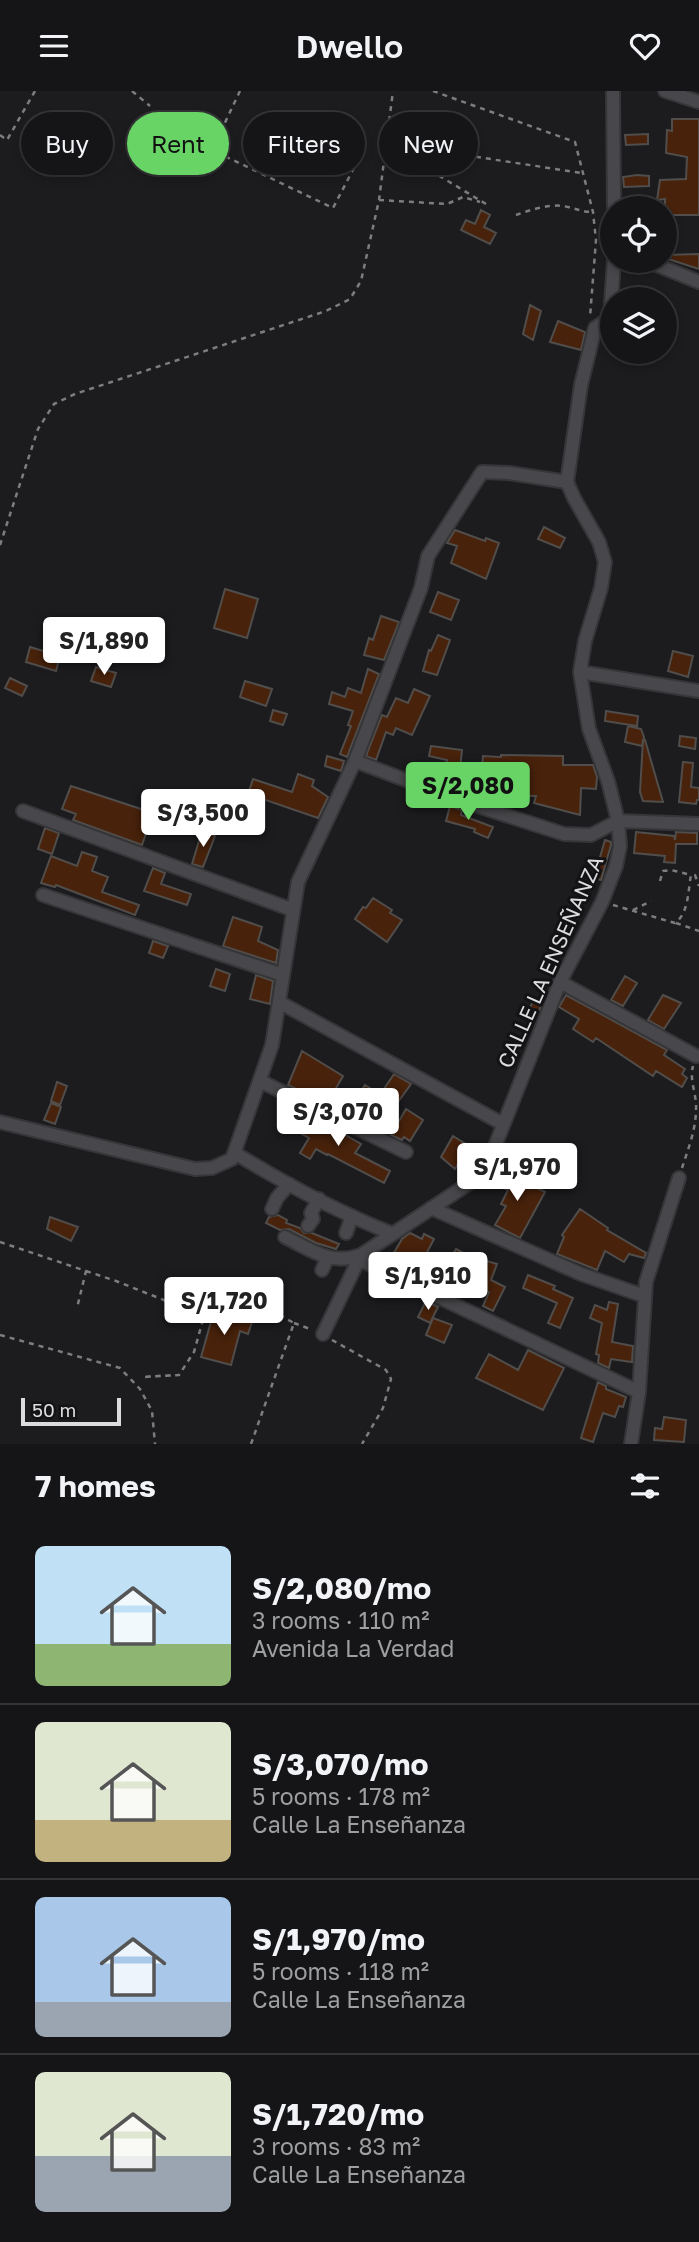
<!DOCTYPE html>
<meta charset="utf-8">
<style>
:root{--surface:#151517;--page:#1e1e20;--text:#f1f3f6;--muted:#9d9fa1;--line:#343436;--accent:#68d465}
body{margin:0;font-family:"Golos Text",sans-serif;background:var(--page);color:var(--text);height:100vh;display:flex;flex-direction:column;font-size:26px;white-space:nowrap}
*{box-sizing:border-box;margin:0}
p{font-size:23px;color:var(--muted)}
.icon{flex:none;width:38px;height:38px;fill:none;stroke:currentColor;stroke-width:2;stroke-linecap:round;stroke-linejoin:round}
.map{position:relative;height:1353px;overflow:hidden}
.details{display:flex;flex-direction:column;background:var(--surface);flex:1}
.details>*{flex:none}
.guide{position:absolute;left:21px;top:21px;width:658px;height:63px;display:flex;gap:14px}
.fabs{position:absolute;left:600px;top:105px;display:grid;gap:14px}
.fabs a{display:grid;place-items:center;width:77px;height:77px;border-radius:50%;background:var(--surface);box-shadow:0 4px 10px #0003,0 0 0 2px var(--line);font-size:35px}
.scale{position:absolute;left:21px;bottom:18px;width:100px;box-sizing:border-box;padding-left:7px;border:4px solid #dcdcde;border-top:0;font-size:19px;line-height:24px;white-space:nowrap;color:#dcdcde;-webkit-text-stroke:5px #131316;paint-order:stroke}
.price{position:absolute;translate:-50% -60px;padding:0 16px;border-radius:7px;background:#fff;color:#222;font-size:23px;line-height:46px;filter:drop-shadow(0 2px 4px #0008)}
.price::after{content:'';position:absolute;left:50%;top:42px;width:21px;height:16px;margin-left:-10px;background:inherit;clip-path:polygon(0 0,100% 0,50% 100%)}
.price.on{background:var(--accent);color:#111}
ul{padding:0;list-style:none}
li{display:flex;align-items:center;gap:21px;height:175px;padding:0 35px}
li+li{border-top:2px solid var(--line)}
li span{display:grid;place-items:center;flex:none;width:196px;height:140px;border-radius:10px;color:#555}
li>.icon{margin-inline-start:auto}
span .icon{width:84px;height:84px;fill:#fffc;stroke-width:1}
li b{font-size:30px}
h2{display:flex;justify-content:space-between;align-items:center;height:84px;padding:0 35px;font-size:30px}
.tag{padding:0 24px;border-radius:32px;background:var(--surface);box-shadow:0 4px 10px #0003,0 0 0 2px var(--line);font-size:24px;line-height:63px}
.tag.on{background:var(--accent);color:#111}
header{display:flex;justify-content:space-between;align-items:center;height:91px;padding:0 35px;background:var(--surface);font-size:32px;font-weight:600}
.map>svg:first-child{display:block}
.building{fill:#48220b;stroke:#504d4b;stroke-width:2}
.lines{fill:none;stroke-linecap:round;stroke-linejoin:round}
.minor-casing{stroke:#363638;stroke-width:16}
.path{stroke:#7d7d7f;stroke-width:2.5;stroke-dasharray:5 5;stroke-linecap:butt}
.minor{stroke:#48484c;stroke-width:12}
.labels{text-anchor:middle;stroke-width:6;stroke-linejoin:round;paint-order:stroke}
.street-label{font-size:21px;fill:#dcdcde;stroke:#131316}
</style>
<header><svg class="icon" aria-label="menu" viewBox="0 0 24 24"><path d="M4 6h16M4 12h16M4 18h16"/></svg>Dwello<svg class="icon" aria-label="heart" viewBox="0 0 24 24"><path d="M12 20l-8-8c-3-5 5-10 8-4 3-6 11-1 8 4z"/></svg></header>
<div class="map">
<svg width="699" height="1353" viewBox="0 0 699 1353">
<rect width="100%" height="100%" fill="#1c1c1f"/>
<path class="building" d="M672 28H699V124H665V108L657 109 660 89 686 88 687 66 666 62 667 39 672 40Z
M648 43V53L626 54 625 44Z
M637 84 649 85V95L624 96 623 86Z
M481 119 490 124 484 136 496 142 490 153 461 139 466 129 475 133Z
M699 163V178L665 167V164Z
M530 214 541 220 533 249 523 243Z
M558 230 585 241 581 259 550 251Z
M544 436 565 447 560 457 538 448Z
M455 439 485 450 486 447 499 452 486 488 451 472 457 455 447 452Z
M225 498 258 508 247 547 214 537Z
M438 501 459 509 451 529 430 521Z
M381 525 399 531 384 569 364 564 369 547 373 549Z
M438 544 450 549 437 584 423 580 429 559 431 560Z
M30 556 60 565 56 580 26 571Z
M673 560 693 565 688 586 668 580Z
M96 576 116 582 111 596 91 590Z
M368 578 379 583 347 666 340 663 351 635 348 634 353 620 329 613 332 601 345 606 348 597 361 602Z
M10 587 27 595 22 605 5 597Z
M245 590 272 598 266 615 240 606Z
M414 598 430 605 412 644 396 637 393 644 386 641 376 669 366 665 382 624 387 626 396 607 408 612Z
M273 619 287 623 283 634 270 630Z
M606 620 638 625 637 635 605 630Z
M628 635 641 638 644 646 642 655 625 651Z
M680 645 696 647 695 658 679 655Z
M643 649H645L663 711 643 710 640 701Z
M431 655 462 659 460 678 446 676 447 669 429 665Z
M501 664 563 665V674H593L597 686 596 698 581 697 580 724 534 712 536 705 480 704 483 665 501 666Z
M327 665 344 670 341 680 325 675Z
M683 671 693 672 691 696 699 697V709H697L696 713 679 711Z
M298 683 314 689 312 695 328 706 318 727 248 703 253 688 292 701Z
M71 695 153 722 142 754 73 729 76 723 62 718Z
M450 715 462 719 461 724 493 736 488 747 474 741 475 738 446 730Z
M45 737 59 742 52 763 38 758Z
M202 740 215 745 203 776 192 773Z
M636 741 674 745 675 749 676 741 697 742V753H676L675 772 664 771 665 765 634 762Z
M605 749 611 751V754L601 789 594 787Z
M82 761 97 766 92 780 108 786 102 801 139 814 135 824 56 794 55 796 41 792 51 765 77 775Z
M153 777 165 782 161 793 191 803 187 814 144 800Z
M373 807 392 819 390 822 402 829 387 851 355 828 363 816 366 817Z
M233 826 262 836 258 850 278 859 276 872 223 855Z
M153 850 168 855 163 867 149 862Z
M216 878 230 883 225 900 210 895Z
M256 884 273 890 270 913 250 908Z
M625 885 637 892 623 915 611 909Z
M566 904 667 959 664 964 685 978 682 983 687 987 682 996 656 980 653 985 596 947 593 951 573 938 579 928 559 916Z
M663 904 681 912 664 938 648 929Z
M534 908 542 912 537 925 528 921Z
M302 960 343 985 327 1013 288 994Z
M394 983 411 993 398 1011 382 1001Z
M57 991 67 995 60 1014 51 1010Z
M365 994 383 1005 374 1020 356 1009Z
M51 1012 61 1016 55 1033 44 1029Z
M406 1018 423 1029 410 1050 404 1046 402 1049 391 1044Z
M311 1024 361 1053 355 1062 390 1080 384 1092 328 1063 327 1064 316 1058 310 1068 300 1062 309 1047 300 1042Z
M453 1045 469 1055 455 1078 441 1066Z
M498 1077 545 1101 520 1147 495 1134 506 1115 501 1113 508 1099 491 1090Z
M580 1118 608 1137 607 1139 646 1162 644 1167 629 1163 624 1171 605 1160 597 1179 557 1163 564 1146 562 1144Z
M278 1124 287 1129 286 1132 300 1137 304 1142H312L339 1153 336 1158 316 1152 289 1138 280 1139 266 1132 269 1126Z
M50 1126 78 1136 71 1150 47 1138Z
M410 1142 422 1148 424 1143 434 1148 422 1171 411 1164 403 1179 388 1172 402 1148Z
M456 1158 482 1172 483 1169 497 1173 491 1189 505 1196 493 1220 483 1215 489 1201 473 1196 478 1183 450 1168Z
M528 1184 555 1195 553 1198 573 1207 560 1237 548 1232 557 1212 523 1197Z
M426 1210 438 1216 430 1232 418 1226Z
M609 1211 618 1213 612 1251 633 1255 632 1271 611 1268 609 1277 598 1272 599 1264 596 1263 602 1232 590 1227 595 1214 607 1219Z
M214 1220 252 1231 248 1243 240 1240 231 1274 201 1266Z
M433 1227 452 1234 444 1252 426 1244Z
M528 1259 564 1277 543 1319 476 1287 489 1263 518 1279Z
M598 1291 606 1295V1298L626 1306 623 1316 619 1315 615 1326 603 1322 593 1351 581 1347Z
M664 1326 686 1329 684 1351 654 1349 655 1337 662 1338Z"/>
<g class="lines">
<g class="minor-casing">
<path id="minor" d="M613 0 614 117
M665 0 699 11
M647 170 699 191
M580 581 699 600
M355 670 459 709 564 743 591 744 618 730 699 733
M23 720 293 819
M43 804 283 884
M560 891 696 965
M279 911 503 1033
M260 990 406 1061
M0 1031 195 1078 212 1077 232 1068 272 954 298 791 355 670 421 497 428 465 482 381 509 382 567 391
M235 1062C285 1093 338 1121 393 1143
M431 1117 581 1183 644 1205
M272 1118 277 1107 289 1093
M308 1135 313 1128 311 1122 319 1108
M346 1142 352 1125
M285 1146C311 1159 331 1175 361 1164
M358 1168 639 1301
M322 1179 328 1166
M323 1243 361 1164 474 1089 493 1060 560 891 602 811 616 775 620 755 618 730 608 690 589 638 580 581 585 550 601 497 605 471 599 451 574 407 567 391 581 294 595 237 610 227 614 170
M631 1353 639 1301 646 1191 679 1087"/>
</g>
<path class="path" d="M132 0 150 15
M240 0 212 59 333 117 356 73 365 47
M433 0 575 51 593 121 596 149 590 226
M0 44 7 49 35 0
M379 109 447 113 463 106 480 111
M486 113 385 52 582 82
M516 124C530 119 549 113 563 115 574 117 582 121 593 121
M0 454 38 338 54 313 75 303 326 220 350 208 361 190 379 109 393 0
M660 790 663 780 671 779 691 784
M613 814 675 832C689 822 688 799 691 784H695L699 795
M633 819 651 810
M676 832 699 840
M682 1077C688 1058 696 1039 696 1018 697 1004 689 989 693 975
M0 1151 86 1180 77 1217
M86 1180 116 1190 204 1225 194 1261 179 1284 143 1286 179 1284
M294 1232 310 1238
M0 1244 120 1277 140 1298 152 1320 155 1353
M332 1249 386 1279 391 1288 383 1317 362 1353
M251 1353 294 1232 277 1223 258 1230"/>
<use href="#minor" class="minor"/>
</g>
<g class="labels">
<g class="street-label">
<text transform="translate(551 871) rotate(-66)" y="7">CALLE LA ENSEÑANZA</text>
</g>
</g>
</svg>
<div class="fabs">
<a><svg class="icon" aria-label="locate" viewBox="0 0 24 24"><circle cx="12" cy="12" r="6"/><path d="M12 2v4M12 18v4M2 12h4M18 12h4"/></svg></a>
<a><svg class="icon" aria-label="layers" viewBox="0 0 24 24"><path d="M12 4l9 5-9 5-9-5zM3 14l9 5 9-5"/></svg></a>
</div>
<div class="scale">50 m</div>
<b class="price" style="left:104px;top:586px">S/1,890</b>
<b class="price on" style="left:468px;top:731px">S/2,080</b>
<b class="price" style="left:203px;top:758px">S/3,500</b>
<b class="price" style="left:338px;top:1057px">S/3,070</b>
<b class="price" style="left:517px;top:1112px">S/1,970</b>
<b class="price" style="left:428px;top:1221px">S/1,910</b>
<b class="price" style="left:224px;top:1246px">S/1,720</b>
<div class="guide">
<a class="tag">Buy</a>
<a class="tag on">Rent</a>
<a class="tag">Filters</a>
<a class="tag">New</a>
</div>
</div>
<section class="details">
<h2>7 homes<svg class="icon" aria-label="filters" viewBox="0 0 24 24"><path d="M4 7h16M4 17h16"/><circle cx="9" cy="7" r="2"/><circle cx="15" cy="17" r="2"/></svg></h2>
<ul>
<li><span style="background:linear-gradient(#bfe0f5 70%,#8fb573 0)"><svg class="icon" aria-label="home" viewBox="0 0 24 24"><path d="M3 11l9-7 9 7M6 9v11h12V9"/></svg></span><div><b>S/2,080/mo</b><p>3 rooms · 110 m²</p><p>Avenida La Verdad</p></div></li>
<li><span style="background:linear-gradient(#dfe7d0 70%,#c2b280 0)"><svg class="icon" aria-label="home" viewBox="0 0 24 24"><path d="M3 11l9-7 9 7M6 9v11h12V9"/></svg></span><div><b>S/3,070/mo</b><p>5 rooms · 178 m²</p><p>Calle La Enseñanza</p></div></li>
<li><span style="background:linear-gradient(#a9c7e8 75%,#9aa5b1 0)"><svg class="icon" aria-label="home" viewBox="0 0 24 24"><path d="M3 11l9-7 9 7M6 9v11h12V9"/></svg></span><div><b>S/1,970/mo</b><p>5 rooms · 118 m²</p><p>Calle La Enseñanza</p></div></li>
<li><span style="background:linear-gradient(#dfe7d0 60%,#9aa5b1 0)"><svg class="icon" aria-label="home" viewBox="0 0 24 24"><path d="M3 11l9-7 9 7M6 9v11h12V9"/></svg></span><div><b>S/1,720/mo</b><p>3 rooms · 83 m²</p><p>Calle La Enseñanza</p></div></li>
</ul>
</section>
